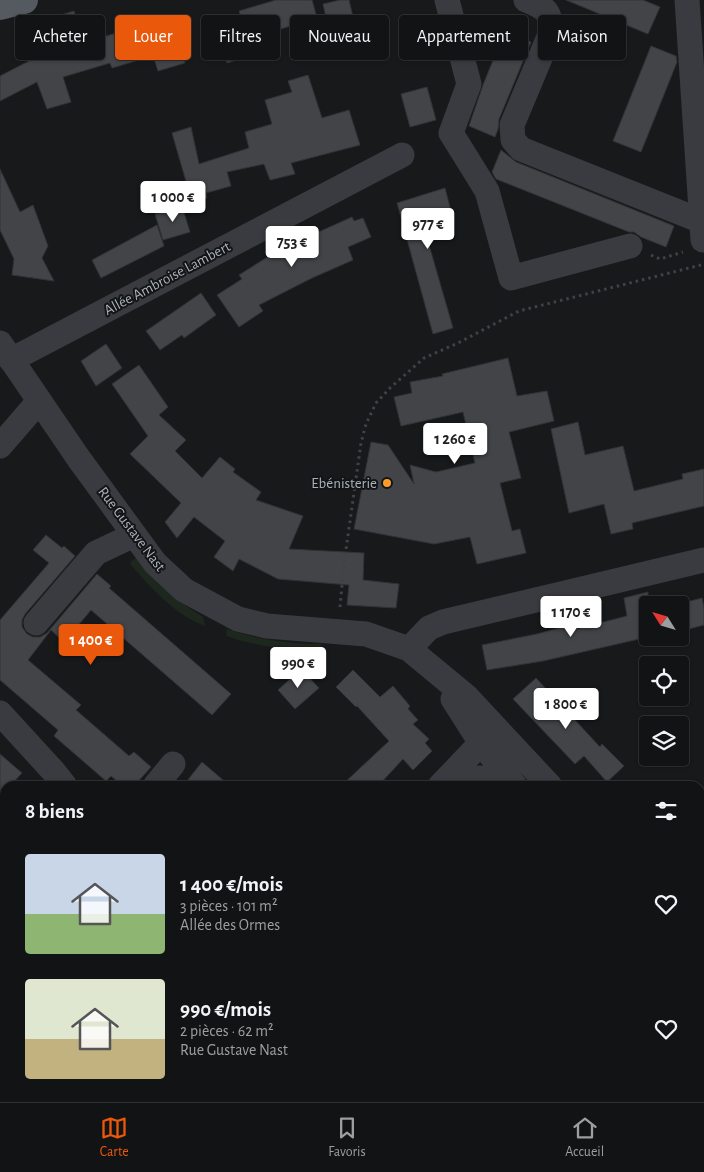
<!DOCTYPE html>
<html lang="fr">
<meta charset="utf-8">
<style>
:root{--surface:#121314;--page:#1b1c1d;--text:#f1f3f6;--muted:#9c9ea0;--line:#313234;--accent:#ea580c}
body{margin:0;font-family:"Alegreya Sans",sans-serif;background:var(--page);color:var(--text);height:100vh;display:flex;flex-direction:column;font-size:19px;white-space:nowrap}
*{box-sizing:border-box;margin:0}
p{font-size:16px;color:var(--muted)}
.icon{flex:none;width:28px;height:28px;fill:none;stroke:currentColor;stroke-width:2;stroke-linecap:round;stroke-linejoin:round}
.map{position:relative;flex:1;overflow:hidden}
.side{position:absolute;left:0px;top:781px;width:705px;height:321px;display:flex;flex-direction:column;background:var(--surface);border-radius:15px 15px 0 0;box-shadow:0 1px 4px #0004,0 0 0 1px var(--line)}
.side>*{flex:none}
.guide{position:absolute;left:15px;top:15px;width:675px;height:45px;display:flex;gap:10px}
.needle{width:32px;rotate:307deg}
.buttons{position:absolute;left:639px;top:596px;display:grid;gap:10px}
.buttons a{display:grid;place-items:center;width:50px;height:50px;border-radius:5px;background:var(--surface);box-shadow:0 1px 4px #0004,0 0 0 1px var(--line);font-size:25px}
.price{position:absolute;translate:-50% -42px;padding:0 11px;border-radius:5px;background:#fff;color:#222;font-size:16px;line-height:32px;filter:drop-shadow(0 1px 2px #0008)}
.price::after{content:'';position:absolute;left:50%;top:30px;width:15px;height:11px;margin-left:-8px;background:inherit;clip-path:polygon(0 0,100% 0,50% 100%)}
.price.selected{background:var(--accent);color:#fff}
ul{padding:0;list-style:none}
li{display:flex;align-items:center;gap:15px;height:125px;padding:0 25px}
li span{display:grid;place-items:center;flex:none;width:140px;height:100px;border-radius:5px;color:#555}
li>.icon{margin-inline-start:auto}
span .icon{width:60px;height:60px;fill:#fffc;stroke-width:1}
li b{font-size:21px}
h2{display:flex;justify-content:space-between;align-items:center;height:60px;padding:0 25px;font-size:21px}
.chip{padding:0 18px;border-radius:5px;background:var(--surface);box-shadow:0 1px 4px #0004,0 0 0 1px var(--line);font-size:18px;line-height:45px}
.chip.selected{background:var(--accent);color:#fff}
.tabs{display:flex;justify-content:space-around;align-items:center;height:70px;border-top:1px solid var(--line);background:var(--surface);font-size:14px;color:var(--muted)}
.tabs a{display:grid;justify-items:center;gap:2px}
.tabs .selected{color:var(--accent)}
.map>svg:first-child{display:block}
.green{fill:#1e271e}
.building{fill:#424448;stroke:#323337}
.lines{fill:none;stroke-linecap:round;stroke-linejoin:round}
.path{stroke:#3f4348;stroke-width:3;stroke-dasharray:2.5 4;stroke-linecap:butt}
.minor{stroke:#393b40;stroke-width:25}
.major{stroke:#555960;stroke-width:28}
.poi-dot{fill:#ff9b2c;stroke:#131416;stroke-width:2}
.labels{text-anchor:middle;stroke-width:4;stroke-linejoin:round;paint-order:stroke}
.street-label{font-size:15px;fill:#aab2bc;stroke:#131416}
.poi-label{font-size:15px;fill:#aab2bc;stroke:#131416;text-anchor:end}
</style>
<div class="map">
<svg width="704" height="1102" viewBox="0 0 704 1102">
<rect width="100%" height="100%" fill="#18191b"/>
<path class="green" d="M136 558C156 582 177 601 203 617L205 626C174 614 151 588 130 564L131 561Z
M228 629C259 640 289 644 321 644L322 649 319 651C287 650 258 647 227 636L226 632Z"/>
<path class="building" d="M276 0H312L317 18 274 31 278 45 248 53 249 56 227 63 220 36 244 29 239 11Z
M340 0H349L353 17 349 19 350 26 329 31 323 4Z
M566 0H643L660 7 648 34Z
M74 11 83 43 140 26 149 57 112 68 110 63 63 77 71 102 47 109 37 82 0 101V76L29 61 27 56 46 51 38 22Z
M505 31 531 42 499 119 498 129 495 137 469 126 483 85Z
M178 39 185 63 158 71 150 46Z
M651 46 676 56 677 62 641 152 613 141Z
M308 75 322 118 349 110 360 145 291 163 295 174 270 180 264 164 227 172 231 186 206 193 207 198 192 202 172 133 191 127 199 164 249 148 245 132 272 124 265 100 292 92 288 81Z
M427 87 436 120 410 127 401 94Z
M501 150 516 162 674 226 666 247 641 237 634 232H629L496 179 492 172Z
M0 169 20 212 33 205 48 246 42 258 54 281 12 275 14 259 0 230Z
M445 188 454 223 425 231 453 328 433 334 397 203Z
M182 206 190 232 163 240 155 214Z
M352 217 354 221 363 218 371 237 348 247 353 260 312 278 259 305 263 311 239 327 217 295 242 279 239 275 266 258 303 239Z
M157 225 164 246 101 278 92 260Z
M201 293 216 315 184 338 182 335 160 350 146 331Z
M106 344 122 368 96 386 81 361Z
M508 358 517 396 547 391 554 421 509 432 521 478 500 483 512 531 520 529 526 553 477 564 470 537 434 544 354 529 371 442 388 445 414 484 410 465 436 472 475 463 463 412 401 426 394 397 412 393 410 382 443 376 442 374Z
M139 365 168 407 159 415 186 440 175 451 202 478 220 457 235 469 233 472 261 492 256 500 303 516 289 549 364 553 363 580 399 584 396 608 347 605 349 585 278 579 239 559 233 571 214 557 225 541 194 517 177 538 165 522 181 503 130 454 148 436 112 384Z
M578 422 585 455 623 446 634 491 683 479 682 474 704 469V506L632 523 633 529 611 534 604 504 569 513 551 429Z
M46 535 62 548 64 546 75 556 25 614 22 620V627L27 634 33 637H40L47 633 97 574 111 586 109 588 231 694 212 715 91 610 64 642 51 630 28 660 81 705 76 710 129 756 134 752 151 767 134 786H123L111 776 106 781 54 736 58 730 0 680V620L49 563 33 550Z
M648 592V637L543 661 487 670 482 645 537 634 570 625 572 630 627 616 624 598Z
M702 598 704 608V625L681 631 680 605H675Z
M301 669 319 688 295 709 278 690Z
M353 670 380 697 393 686 410 706 408 709 418 720 413 724 429 739 425 743 432 751 413 770 403 759 378 786H341L389 741 357 706 356 707 336 687Z
M536 678 600 747 602 744 624 766 607 782 584 756 575 764 513 699Z
M0 754 22 773 10 786H5V793L0 798Z
M202 762 230 786H183Z"/>
<g class="lines">
<path class="path" d="M651 255 660 259 683 252
M340 607 344 564 361 443 366 424 376 403 390 388 424 358 458 343 519 311 701 265
M700 1037 704 1034
M581 1102 589 1098
M639 1102 641 1098"/>
<path class="minor" d="M447 0 469 84 451 133 487 191 511 278 630 246
M526 0C545 8 551 10 551 32L512 125 513 140 521 149 701 221
M687 0 703 240
M0 343 79 459 155 563 184 590 238 619 267 626 366 634 409 649 467 697 550 786
M11 360 402 155
M0 446 39 401
M36 623 96 553 134 535
M409 649 429 628 443 622 704 560
M453 699 481 743 515 786
M0 713 54 772 65 786
M155 786 173 764
M440 786 481 743
M454 786C472 773 494 778 512 786
M0 941 5 938
M700 943 704 940
M700 968 704 975
M138 1102 143 1098
M478 1102 482 1098"/>
<path class="major" d="M0 6 24 0"/>
</g>
<circle class="poi-dot" cx="387" cy="483" r="5"/>
<g class="labels">
<g class="street-label">
<text transform="translate(167 278) rotate(-28)" y="5">Allée Ambroise Lambert</text>
<text transform="translate(132 529) rotate(53)" y="5">Rue Gustave Nast</text>
</g>
<g class="poi-label">
<text x="377" y="488">Ebénisterie</text>
</g>
</g>
</svg>
<div class="buttons">
<a><svg class="needle" viewBox="-14 -14 28 28"><path d="M0-13l5 13h-10z" fill="#e53935"/><path d="M0 13l5-13h-10z" fill="#9c9ea0"/></svg></a>
<a><svg class="icon" aria-label="locate" viewBox="0 0 24 24"><circle cx="12" cy="12" r="6"/><path d="M12 2v4M12 18v4M2 12h4M18 12h4"/></svg></a>
<a><svg class="icon" aria-label="layers" viewBox="0 0 24 24"><path d="M12 4l9 5-9 5-9-5zM3 14l9 5 9-5"/></svg></a>
</div>
<b class="price" style="left:173px;top:223px">1 000 €</b>
<b class="price" style="left:428px;top:250px">977 €</b>
<b class="price" style="left:292px;top:268px">753 €</b>
<b class="price" style="left:455px;top:465px">1 260 €</b>
<b class="price" style="left:571px;top:638px">1 170 €</b>
<b class="price selected" style="left:91px;top:666px">1 400 €</b>
<b class="price" style="left:298px;top:689px">990 €</b>
<b class="price" style="left:566px;top:730px">1 800 €</b>
<div class="guide">
<a class="chip">Acheter</a>
<a class="chip selected">Louer</a>
<a class="chip">Filtres</a>
<a class="chip">Nouveau</a>
<a class="chip">Appartement</a>
<a class="chip">Maison</a>
</div>
<section class="side">
<h2>8 biens<svg class="icon" aria-label="filters" viewBox="0 0 24 24"><path d="M4 7h16M4 17h16"/><circle cx="9" cy="7" r="2"/><circle cx="15" cy="17" r="2"/></svg></h2>
<ul>
<li><span style="background:linear-gradient(#c9d6e8 60%,#8fb573 0)"><svg class="icon" aria-label="home" viewBox="0 0 24 24"><path d="M3 11l9-7 9 7M6 9v11h12V9"/></svg></span><div><b>1 400 €/mois</b><p>3 pièces · 101 m²</p><p>Allée des Ormes</p></div><svg class="icon" aria-label="heart" viewBox="0 0 24 24"><path d="M12 20l-8-8c-3-5 5-10 8-4 3-6 11-1 8 4z"/></svg></li>
<li><span style="background:linear-gradient(#dfe7d0 60%,#c2b280 0)"><svg class="icon" aria-label="home" viewBox="0 0 24 24"><path d="M3 11l9-7 9 7M6 9v11h12V9"/></svg></span><div><b>990 €/mois</b><p>2 pièces · 62 m²</p><p>Rue Gustave Nast</p></div><svg class="icon" aria-label="heart" viewBox="0 0 24 24"><path d="M12 20l-8-8c-3-5 5-10 8-4 3-6 11-1 8 4z"/></svg></li>
</ul>
</section>
</div>
<nav class="tabs">
<a class="selected"><svg class="icon" aria-label="map" viewBox="0 0 24 24"><path d="M3 6l6-2 6 2 6-2v14l-6 2-6-2-6 2zM9 4v14M15 6v14"/></svg>Carte</a>
<a><svg class="icon" aria-label="saved" viewBox="0 0 24 24"><path d="M7 4h10v16l-5-4-5 4z"/></svg>Favoris</a>
<a><svg class="icon" aria-label="home" viewBox="0 0 24 24"><path d="M3 11l9-7 9 7M6 9v11h12V9"/></svg>Accueil</a>
</nav>
